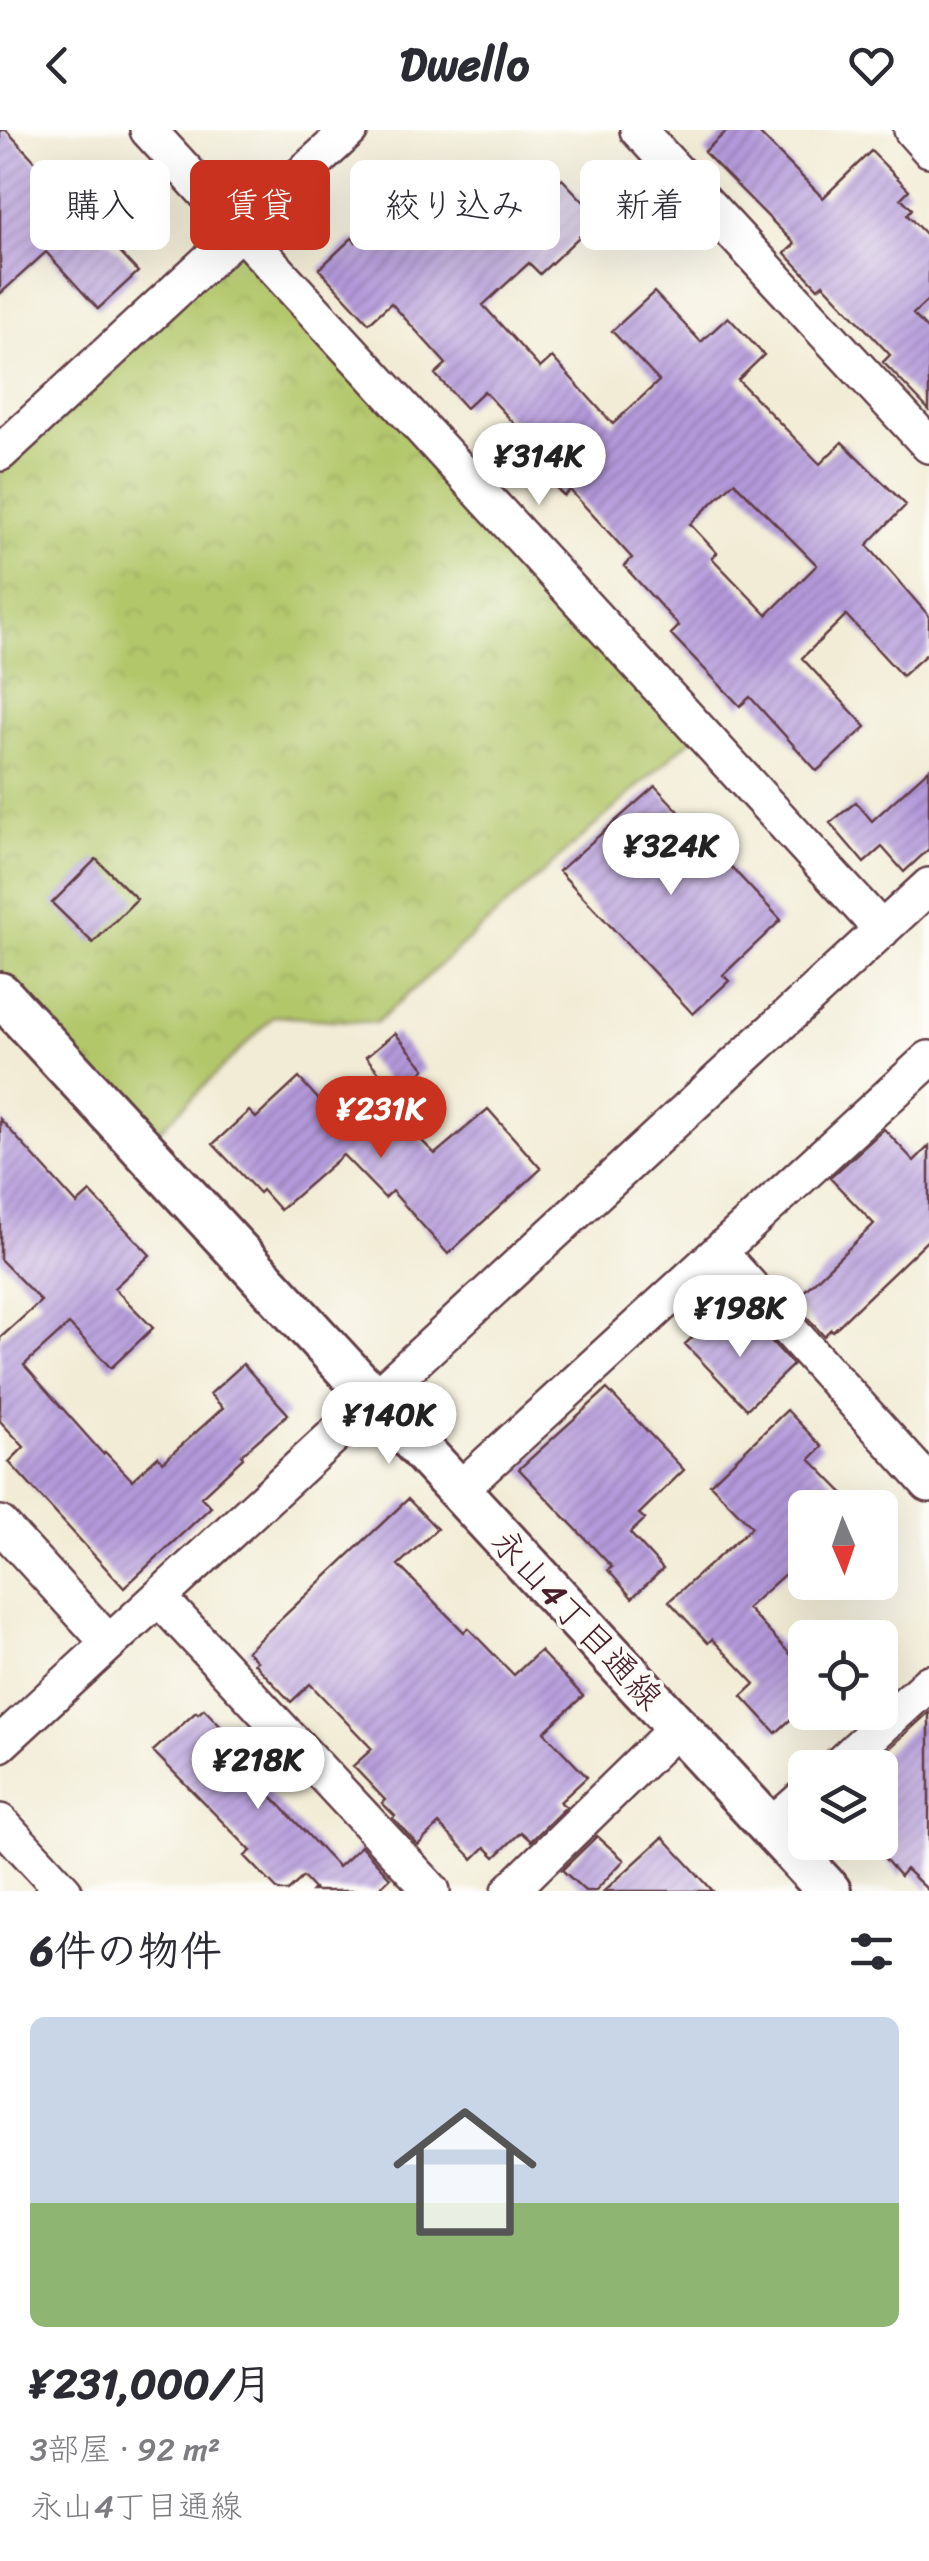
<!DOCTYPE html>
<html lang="ja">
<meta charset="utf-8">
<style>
:root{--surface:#fff;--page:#f7f7f7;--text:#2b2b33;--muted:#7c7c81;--accent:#c8321e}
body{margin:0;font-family:Sriracha,"Klee One",sans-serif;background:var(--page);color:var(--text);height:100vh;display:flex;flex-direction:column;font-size:38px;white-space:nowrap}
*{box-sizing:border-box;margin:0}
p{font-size:32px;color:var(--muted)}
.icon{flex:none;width:55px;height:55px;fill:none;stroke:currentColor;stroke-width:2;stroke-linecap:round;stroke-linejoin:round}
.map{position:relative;height:1761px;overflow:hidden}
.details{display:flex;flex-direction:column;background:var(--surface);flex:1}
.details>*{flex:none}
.banner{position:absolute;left:30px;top:30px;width:870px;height:90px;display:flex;gap:20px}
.needle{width:65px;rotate:178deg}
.fabs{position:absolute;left:788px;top:1360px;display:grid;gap:20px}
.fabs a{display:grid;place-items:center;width:110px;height:110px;border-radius:15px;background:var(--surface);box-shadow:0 10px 40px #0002;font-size:50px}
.price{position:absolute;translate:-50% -85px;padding:0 22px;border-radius:35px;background:#fff;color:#222;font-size:32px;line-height:65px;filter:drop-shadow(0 2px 5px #0008)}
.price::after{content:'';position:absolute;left:50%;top:60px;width:30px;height:22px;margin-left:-15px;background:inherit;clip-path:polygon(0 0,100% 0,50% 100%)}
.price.selected{background:var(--accent);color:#fff}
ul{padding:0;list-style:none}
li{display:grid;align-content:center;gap:20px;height:530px;padding:0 30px}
li span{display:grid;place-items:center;height:310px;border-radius:15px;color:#555}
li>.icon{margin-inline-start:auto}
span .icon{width:180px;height:180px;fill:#fffc;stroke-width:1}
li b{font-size:42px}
h2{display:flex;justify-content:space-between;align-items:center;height:120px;padding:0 30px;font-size:42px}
.pill{padding:0 35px;border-radius:15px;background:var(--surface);box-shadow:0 10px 40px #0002;font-size:35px;line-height:90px}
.pill.selected{background:var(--accent);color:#fff}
header{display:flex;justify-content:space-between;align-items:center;height:130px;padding:0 30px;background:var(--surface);font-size:45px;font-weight:700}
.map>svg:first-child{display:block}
.park{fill:url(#park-crowns);stroke:#7e734b;stroke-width:2.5}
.building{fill:url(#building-hatch);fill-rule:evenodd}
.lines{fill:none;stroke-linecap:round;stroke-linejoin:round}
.minor-casing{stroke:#633e45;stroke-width:40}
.tertiary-casing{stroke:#633e45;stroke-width:48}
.minor{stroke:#fff;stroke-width:35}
.tertiary{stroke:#fff;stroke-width:42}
.labels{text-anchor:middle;stroke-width:8;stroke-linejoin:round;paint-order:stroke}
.street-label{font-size:35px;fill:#4a1f2b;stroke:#fdfcf7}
</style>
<header><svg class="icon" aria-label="back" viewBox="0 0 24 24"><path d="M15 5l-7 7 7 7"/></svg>Dwello<svg class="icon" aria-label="heart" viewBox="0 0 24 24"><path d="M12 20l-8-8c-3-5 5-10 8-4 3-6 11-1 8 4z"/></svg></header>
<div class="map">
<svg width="929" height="1761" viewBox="0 0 929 1761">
<defs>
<pattern id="park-crowns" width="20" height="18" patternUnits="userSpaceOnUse" patternTransform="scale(2.5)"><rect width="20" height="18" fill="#b2c76b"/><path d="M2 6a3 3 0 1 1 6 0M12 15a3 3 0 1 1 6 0" fill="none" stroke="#9baa5d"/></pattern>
<pattern id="building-hatch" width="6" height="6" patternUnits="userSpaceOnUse" patternTransform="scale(2.5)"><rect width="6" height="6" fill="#b49adb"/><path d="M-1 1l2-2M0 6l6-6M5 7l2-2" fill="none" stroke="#947db2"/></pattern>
</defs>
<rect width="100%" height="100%" fill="#fdfcf7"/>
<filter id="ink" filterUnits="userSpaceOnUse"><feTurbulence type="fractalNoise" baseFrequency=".01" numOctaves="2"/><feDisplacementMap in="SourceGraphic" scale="20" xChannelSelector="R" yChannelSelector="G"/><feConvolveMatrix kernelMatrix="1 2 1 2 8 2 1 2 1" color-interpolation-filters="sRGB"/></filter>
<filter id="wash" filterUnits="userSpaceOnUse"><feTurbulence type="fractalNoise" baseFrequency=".0048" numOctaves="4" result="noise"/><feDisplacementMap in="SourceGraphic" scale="40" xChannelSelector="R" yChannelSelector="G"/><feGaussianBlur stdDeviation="2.25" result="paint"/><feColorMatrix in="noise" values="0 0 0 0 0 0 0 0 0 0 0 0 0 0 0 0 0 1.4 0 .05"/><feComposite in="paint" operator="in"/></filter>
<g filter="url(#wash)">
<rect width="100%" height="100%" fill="#f2ecd6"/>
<path class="park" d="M241 99 699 602 376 893 274 886 143 1017 0 864V323Z"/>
<g id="blocks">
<path class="building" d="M0 0H6L138 142 98 179 46 122 0 164Z
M728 0H756L823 68 871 21 909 60 901 68 912 79 907 85 929 108V169L913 184 929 201V280L883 232 890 225 823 154 818 158 785 123 795 114 704 22Z
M427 49 489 118 562 49 599 88 540 144 529 133 483 175 540 238 552 227 613 294 659 251 612 201 654 162 701 212 728 187 764 225 738 250 820 334 842 312 906 375 867 415 929 486V522L902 546 846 485 802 528 866 597 817 641 750 567 740 576 671 504 679 496 624 436 632 428 570 360 564 366 539 340 549 331 484 261 466 278 435 244 446 234 391 173 369 193 319 139 352 108 356 112ZM734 352 817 435 767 485 712 428 717 423 690 394Z
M929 639V719L904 742 882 717 864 733 830 693 856 672 872 691Z
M655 656 781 790 723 845 729 851 693 884 559 741Z
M96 729 137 769 93 813 52 773Z
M395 903 425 939 396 962 366 927Z
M299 948 349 1003 382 971 435 1024 488 979 541 1039 448 1124 392 1061 385 1068 343 1025 280 1080 262 1060 259 1063 213 1014 249 981 256 988Z
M0 989 77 1074 90 1062 150 1125 114 1158 153 1198 111 1238 69 1194 24 1235 103 1324 105 1322 132 1350 158 1326 163 1332 223 1278 210 1264 243 1234 288 1284 241 1325 243 1328 201 1367 211 1377 124 1458 9 1332 24 1317 0 1291V1208L41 1171 0 1129Z
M884 999 914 1031 929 1016V1109L833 1201 831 1199 824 1206 793 1172 874 1094 830 1048Z
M717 1185 740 1209 751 1199 757 1206 762 1201 793 1235 747 1279 685 1214Z
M607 1259 684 1340 639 1384 645 1389 630 1403 663 1439 632 1468 608 1440 612 1437 519 1339Z
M787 1280 822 1317 810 1329 858 1378H805V1426L747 1478 805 1540V1576L776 1603 742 1566 755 1554 712 1509 708 1513 669 1471 752 1397 710 1354Z
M408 1369 437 1399 398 1435 464 1502 468 1498 514 1545 540 1521 583 1566 544 1602 587 1647 560 1672 566 1677 531 1711 521 1702 495 1727 485 1717 473 1729 439 1694 418 1715 393 1688 395 1686 382 1673 385 1670 353 1636 372 1619 310 1554 291 1572 254 1533 257 1531 247 1521Z
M204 1579 272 1650 264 1658 338 1737 361 1716 390 1748 376 1761H312L314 1759 303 1747 288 1761H279L245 1726 251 1721 153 1621 196 1582 198 1584Z
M929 1582V1761L906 1739 900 1746 880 1723V1627Z
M597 1706 624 1730 595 1761H585L562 1740Z
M663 1707 713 1761H604Z"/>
</g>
</g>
<g filter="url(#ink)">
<use href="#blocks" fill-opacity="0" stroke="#633e45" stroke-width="2.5"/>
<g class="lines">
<g class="minor-casing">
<path id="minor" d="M148 0 882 800
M638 0 929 315
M912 0 929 19
M0 323 350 0
M719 1122 929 1354
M459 1360 929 929
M0 1394 109 1513
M159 1468 432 1761
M0 1614 929 756
M836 1638 929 1553
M0 1692 64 1761
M769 1698 805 1666
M510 1761 678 1597"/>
</g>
<g class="tertiary-casing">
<path id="tertiary" d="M0 864 829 1761"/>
</g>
<use href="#minor" class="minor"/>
<use href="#tertiary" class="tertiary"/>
</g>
</g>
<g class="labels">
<g class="street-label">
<text transform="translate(577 1489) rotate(47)" y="12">永山4丁目通線</text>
</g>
</g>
</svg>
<div class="fabs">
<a><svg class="needle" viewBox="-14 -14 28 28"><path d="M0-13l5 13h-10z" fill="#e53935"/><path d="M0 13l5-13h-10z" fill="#7c7c81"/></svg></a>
<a><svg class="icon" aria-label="locate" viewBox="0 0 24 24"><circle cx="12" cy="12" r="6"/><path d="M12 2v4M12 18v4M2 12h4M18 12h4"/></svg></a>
<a><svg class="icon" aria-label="layers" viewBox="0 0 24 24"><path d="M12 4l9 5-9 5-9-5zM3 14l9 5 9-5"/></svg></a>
</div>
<b class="price" style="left:539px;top:378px">¥314K</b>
<b class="price" style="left:671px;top:768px">¥324K</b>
<b class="price selected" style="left:381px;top:1031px">¥231K</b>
<b class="price" style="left:740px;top:1230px">¥198K</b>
<b class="price" style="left:389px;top:1337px">¥140K</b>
<b class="price" style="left:258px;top:1682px">¥218K</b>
<div class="banner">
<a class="pill">購入</a>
<a class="pill selected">賃貸</a>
<a class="pill">絞り込み</a>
<a class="pill">新着</a>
</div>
</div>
<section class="details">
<h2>6件の物件<svg class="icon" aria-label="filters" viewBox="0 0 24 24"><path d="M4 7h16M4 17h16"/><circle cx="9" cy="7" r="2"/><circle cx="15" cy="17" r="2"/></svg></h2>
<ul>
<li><span style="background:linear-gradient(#c9d6e8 60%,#8fb573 0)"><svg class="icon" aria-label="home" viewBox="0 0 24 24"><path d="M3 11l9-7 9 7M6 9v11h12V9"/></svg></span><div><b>¥231,000/月</b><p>3部屋 · 92 m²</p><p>永山4丁目通線</p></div></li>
</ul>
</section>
